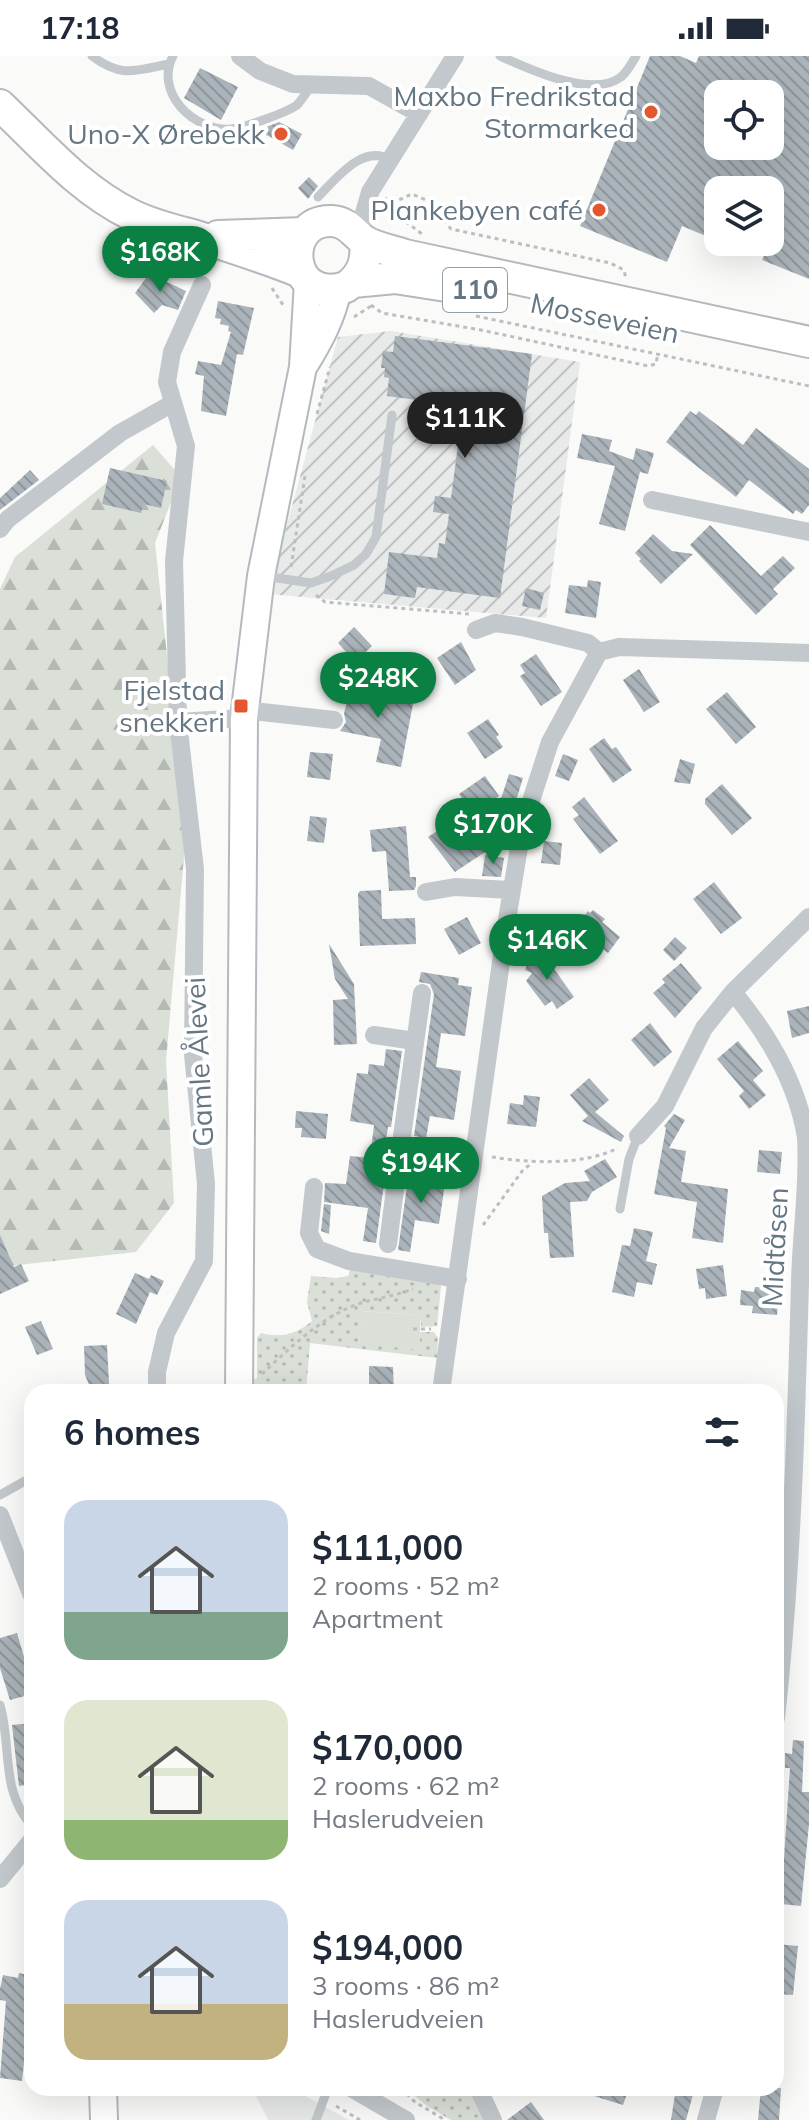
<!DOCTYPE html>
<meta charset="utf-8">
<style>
:root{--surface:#fff;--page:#f6f6f7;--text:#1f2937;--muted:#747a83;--accent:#0b8043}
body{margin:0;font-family:Mulish,sans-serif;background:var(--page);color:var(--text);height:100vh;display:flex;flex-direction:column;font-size:30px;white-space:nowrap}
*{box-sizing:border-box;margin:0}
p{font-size:26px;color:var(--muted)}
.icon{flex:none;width:44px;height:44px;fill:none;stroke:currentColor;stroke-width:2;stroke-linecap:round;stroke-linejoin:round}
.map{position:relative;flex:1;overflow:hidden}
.panel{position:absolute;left:24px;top:1328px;width:760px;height:712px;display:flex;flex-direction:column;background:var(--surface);border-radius:24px;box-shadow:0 8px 32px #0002}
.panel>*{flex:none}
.fabs{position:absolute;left:704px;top:24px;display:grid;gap:16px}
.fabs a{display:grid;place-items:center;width:80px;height:80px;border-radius:16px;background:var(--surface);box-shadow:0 8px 32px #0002;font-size:40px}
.price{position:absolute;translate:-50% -68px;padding:0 18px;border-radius:28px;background:var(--accent);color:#fff;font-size:26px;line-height:52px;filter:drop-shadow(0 2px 4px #0008)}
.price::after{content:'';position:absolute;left:50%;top:48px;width:24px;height:18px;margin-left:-12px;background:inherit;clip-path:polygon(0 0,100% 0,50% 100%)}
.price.current{background:#222;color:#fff}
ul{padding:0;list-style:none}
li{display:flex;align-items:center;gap:24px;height:200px;padding:0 40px}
li span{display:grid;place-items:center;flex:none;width:224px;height:160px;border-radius:24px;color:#555}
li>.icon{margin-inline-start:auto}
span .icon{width:96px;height:96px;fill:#fffc;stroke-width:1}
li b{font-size:34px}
h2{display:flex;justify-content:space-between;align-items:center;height:96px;padding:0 40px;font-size:34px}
.status{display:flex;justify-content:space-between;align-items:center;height:56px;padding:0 40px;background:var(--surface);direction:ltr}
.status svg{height:22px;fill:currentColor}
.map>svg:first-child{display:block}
.built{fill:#e8e9e9}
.industrial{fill:url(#industrial-furrows)}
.grass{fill:url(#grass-dots)}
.forest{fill:url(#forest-firs)}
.green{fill:#dadfd7}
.building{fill:url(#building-back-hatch);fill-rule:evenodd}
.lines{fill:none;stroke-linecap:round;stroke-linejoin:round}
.secondary-casing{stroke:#b3babf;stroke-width:30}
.trunk-casing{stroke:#b4b9bd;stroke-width:34}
.path{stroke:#bbbfc2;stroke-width:3;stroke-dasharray:4 4;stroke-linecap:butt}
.service{stroke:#c3c8cc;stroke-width:9}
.minor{stroke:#c3c8cc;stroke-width:18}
.secondary{stroke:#fff;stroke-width:26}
.trunk{stroke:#fff;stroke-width:30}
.poi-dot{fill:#e4572e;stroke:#fff;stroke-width:3}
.labels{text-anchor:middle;stroke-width:8;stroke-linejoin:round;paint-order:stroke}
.shield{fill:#fff;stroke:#939fa8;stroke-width:2}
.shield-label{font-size:26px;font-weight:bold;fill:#657683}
.poi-label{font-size:28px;fill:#657683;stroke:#fff;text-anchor:end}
.street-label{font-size:28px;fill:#657683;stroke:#fff}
</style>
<div class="status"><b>17:18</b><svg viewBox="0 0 49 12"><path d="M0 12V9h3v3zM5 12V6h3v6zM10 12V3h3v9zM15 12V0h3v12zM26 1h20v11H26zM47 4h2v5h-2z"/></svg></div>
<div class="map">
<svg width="809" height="2064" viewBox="0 0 809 2064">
<defs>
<pattern id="industrial-furrows" width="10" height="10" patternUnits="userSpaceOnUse" patternTransform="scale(2)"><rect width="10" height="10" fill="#e8e9e9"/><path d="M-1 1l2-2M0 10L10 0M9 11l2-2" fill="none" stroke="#c0c1c2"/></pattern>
<pattern id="grass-dots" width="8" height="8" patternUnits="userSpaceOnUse" patternTransform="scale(2)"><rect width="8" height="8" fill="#dadfd7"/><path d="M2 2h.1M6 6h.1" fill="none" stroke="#b4b9b4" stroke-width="1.8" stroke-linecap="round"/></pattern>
<pattern id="forest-firs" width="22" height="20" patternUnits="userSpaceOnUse" patternTransform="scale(2)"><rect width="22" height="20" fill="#dadfd7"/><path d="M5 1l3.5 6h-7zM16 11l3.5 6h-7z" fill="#b4b9b4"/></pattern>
<pattern id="building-back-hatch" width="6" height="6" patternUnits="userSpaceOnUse" patternTransform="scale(2)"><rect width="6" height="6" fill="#aab3b9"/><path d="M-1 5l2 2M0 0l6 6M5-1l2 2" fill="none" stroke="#8e969c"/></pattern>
</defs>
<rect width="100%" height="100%" fill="#fafaf8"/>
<path class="built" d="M257 2032H291L349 2064H268L255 2038Z"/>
<path class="industrial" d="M391 275 580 306 546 562 268 538 338 281Z"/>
<path class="grass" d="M351 1211 427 1223 441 1230 437 1270 421 1271V1259L362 1255 359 1288 419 1293 420 1276H434L438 1282 437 1302 310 1287 306 1336H251V1325L257 1322V1282L261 1277C281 1282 295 1279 312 1265L307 1246 311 1220 337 1222 348 1220Z
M405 2032H473L487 2064H451L427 2050Z"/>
<path class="forest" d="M153 389 181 421 155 487 186 778 166 1005 174 1147 136 1196 0 1211V533L15 501Z"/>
<path class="green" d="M361 1255 421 1259 419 1293 359 1289Z"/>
<path class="building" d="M650 0H680L696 7 699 0H809V223L762 204 770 186V134H718V185L682 170 667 206 580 170ZM718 38H770V90H718Z
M200 12 238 31 221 64 184 42Z
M279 66 302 78 293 94 263 77 266 71Z
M309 121 318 130 308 143 298 132Z
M149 218 162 228 163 225 167 226 186 235 178 254 162 249 154 257 135 237Z
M218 245 254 252 243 299 237 298 226 360 201 355 204 320 195 318 198 305 221 309 231 276 228 275 229 270 220 268 221 263 215 262Z
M395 280 532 298 500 542 417 531 415 542 384 538 389 496 437 502 439 487 445 488 449 458 433 456 435 440 451 442 463 350 433 346 431 359 415 357 417 344 387 340 389 322 384 321 385 312H381L383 295 393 296Z
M690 355 696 359 699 355 743 389 756 372 809 413V449L802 458 796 454 793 458 749 424 736 441 666 386Z
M582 378 612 384 609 395 633 404 636 392 654 397 648 418 640 416 625 475 599 468 615 410 577 402Z
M110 412 167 425 161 452 143 448 141 457 102 448Z
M30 414 39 424 0 454V442Z
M710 469 761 520 783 500 795 512 773 533 778 538 756 559 690 489Z
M653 478 672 495 693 498 661 528 639 505 641 503 635 497Z
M588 524 601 526 596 562 565 557 569 529 587 531Z
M526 532 544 537 540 554 522 550Z
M354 571 372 590 355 606 338 587Z
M461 586 476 614 455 629 437 602Z
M536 598 562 636 541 650 520 620 525 617 520 609Z
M639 613 660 646 644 656 623 624Z
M360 617 379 620 375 641 413 648 401 711 376 706 381 683 340 675 346 666 344 658 349 636 356 637Z
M727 636 756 671 736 688 706 653Z
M488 663 499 679 496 681 503 691 485 703 467 677Z
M604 682 612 693 616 691 632 714 613 727 589 693Z
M310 696 333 698 330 724 307 721Z
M563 698 578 704 569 725 555 720Z
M680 703 695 708 690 728 674 726Z
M509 718 523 722 515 748 501 743Z
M485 720 499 740 473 758 459 738Z
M722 728 752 762 732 779 705 748V743Z
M584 741 618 785 600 798 573 763 579 759 572 751Z
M463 758 488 794 455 816 428 781Z
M310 760 327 762 324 787 307 785Z
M406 770 410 821H416V830L414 834 389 835 386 795 372 796 370 774Z
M544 785 562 787 560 809 541 807Z
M485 799 504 802 501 821 482 820Z
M714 826 742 862 721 878 693 843Z
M381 834 382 863 415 862 416 888 360 890 358 838 360 835Z
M593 854 605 863 602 866 620 881 608 897 589 882 582 890 568 879 588 855 590 857Z
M467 861 481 887 459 899 444 873Z
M675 881 687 892 674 905 663 894Z
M329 888 354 928 357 988 334 989 333 944 348 943 335 923Z
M532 896 547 903 574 941 557 953 552 945 545 950 526 925 532 917 525 914Z
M681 907 702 932 675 962 653 937 665 927 662 923Z
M421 916 459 922 458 929 472 931 465 980 441 977 436 1011 461 1015 454 1064 430 1060 426 1082 414 1080 434 938 430 928 419 926Z
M809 950V977L792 982 787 955Z
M650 967 672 996 654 1011 631 984Z
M738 985 763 1015 753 1024 766 1039 749 1053 739 1040 744 1035 717 1003Z
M386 993 402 995 391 1071H388L383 1104 387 1105 376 1187 363 1185 368 1152 324 1146 325 1127 346 1128 350 1100 370 1102 374 1069 350 1065 357 1017 368 1018 369 1008 384 1010Z
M589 1022 609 1044 595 1056 624 1080 621 1086 582 1065 588 1060 570 1039Z
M524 1039 540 1041 536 1071 507 1068 510 1047 523 1049Z
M296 1055 328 1058 326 1083 301 1081 302 1072H295Z
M674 1058 685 1064 669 1092 686 1095 681 1126 728 1133 723 1187 692 1182 697 1146 654 1138 666 1072 664 1070Z
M759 1094 782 1096 780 1118 757 1116Z
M605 1103 617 1121 592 1136 587 1145 570 1146 574 1201 550 1202 548 1177H544L542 1140 565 1127 590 1125 584 1115Z
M409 1116 446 1121 439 1168 415 1164 410 1196 398 1194Z
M324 1148 331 1149 329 1178 321 1175Z
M634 1172 653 1176 646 1205 657 1208 652 1229 637 1226 634 1241 612 1236 622 1189 630 1190Z
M0 1179 14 1211 21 1208 29 1225 0 1238Z
M723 1209 727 1240 706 1243 705 1232 699 1233 696 1213Z
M135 1217 149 1223 151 1219 164 1225 157 1239 150 1236 136 1268 116 1258Z
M755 1231 772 1232V1236L779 1237 777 1259 752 1257 753 1250 740 1249 741 1234 754 1236Z
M41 1265 53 1293 37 1299 25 1271Z
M107 1289 109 1327 112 1336H92L85 1319 84 1290Z
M369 1310 393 1311 394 1336H377V1328H369Z
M17 1577 32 1628V1638L10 1644 0 1612V1582Z
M32 1667V1728L19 1730 12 1669Z
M793 1684 804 1685 802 1736H809V1768L801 1850 781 1848 790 1712H785V1697L792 1698Z
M776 1888 798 1890 793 1939 776 1938Z
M19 1917 32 1920V1962L29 1961 22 2025 0 2022 6 1945 0 1944V1933L3 1919 18 1922Z
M579 2032H629L623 2049 578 2035Z
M676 2032 694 2035 686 2064H671Z
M761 2032H781L779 2064H758Z
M531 2046 544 2064H507Z"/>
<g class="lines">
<g class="secondary-casing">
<path id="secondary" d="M305 308C320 284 332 261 338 233
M239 1336 244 662 261 520 303 311 308 225
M103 2032 104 2064"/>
</g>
<g class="trunk-casing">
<path id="trunk" d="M0 49C41 88 80 134 132 159 152 169 174 174 196 180 231 191 266 202 300 216
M218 180 304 177
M365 185C367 204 363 219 346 231 287 250 281 163 332 165 347 166 353 176 363 184 374 192 392 194 405 199L809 286
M353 226 395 222 478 235"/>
</g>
<path class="path" d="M385 142 392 147 401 162 422 178
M392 147 412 138 426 144 451 173 610 207 624 214 626 223
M272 232 285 252
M371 249 382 257 481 274 648 310 656 308 658 297
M476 260 809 330
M354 261 371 250
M317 358 330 311
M291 511 305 420
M316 539 325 546 469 558
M492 1101C530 1107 582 1110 618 1092
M483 1169 523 1114 532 1107
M413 1273H431
M262 1318C290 1292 321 1261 358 1248 376 1242 395 1240 413 1233
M303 2032 312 2036
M401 2032 415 2046 445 2064
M336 2050 360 2064"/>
<path class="service" d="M92 0C121 22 135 15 169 8
M173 0C154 37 194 76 232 73 243 72 288 56 297 49 302 44 307 35 312 29
M500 0C529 13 592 43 621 21 628 15 632 7 636 0
M318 141C335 124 363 87 390 104
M264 520 311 527 331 520 354 509 366 498 376 481 392 359
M620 1153 629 1103 638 1080
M0 1439 32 1421
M0 1649C12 1691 0 1735 32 1770
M316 2064 328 2032"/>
<path class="minor" d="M240 0 260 15 293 28 369 30 419 58
M358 178 370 136 455 0
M652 444 809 476
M0 473 8 463 120 377 173 347
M476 574 495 567 522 571 588 587 599 596 619 591 809 597
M244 654 334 664
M178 666 174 505 186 390 167 326 172 296 202 229
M426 836 455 831 511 834
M733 936C768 978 797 1026 806 1081 809 1128 801 1179 800 1226 796 1372 792 1517 776 1662
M422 937 399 1102 472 1112
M374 979 415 985
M638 1080 665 1050 704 972 733 936 809 861
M314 1131 309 1177 317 1193 349 1205 458 1223
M388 1188 399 1102
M157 1336V1316L166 1277 204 1205 206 1128 193 998 195 813 178 666 244 662
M441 1336 506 870 522 773 550 686 599 596
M0 1459 32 1540
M0 1823 32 1784
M351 2032 406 2064
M478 2032 493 2064
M706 2064 715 2032"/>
<use href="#secondary" class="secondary"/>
<use href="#trunk" class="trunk"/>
</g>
<g class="poi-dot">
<circle cx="651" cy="56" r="8"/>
<circle cx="281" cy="78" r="8"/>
<circle cx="599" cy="154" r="8"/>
<rect x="233" y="642" width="16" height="16" rx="4"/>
</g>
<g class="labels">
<rect class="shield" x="443" y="212" width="64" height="44" rx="6"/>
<g class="shield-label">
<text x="475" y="243">110</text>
</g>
<g class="poi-label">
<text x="635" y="50">Maxbo Fredrikstad<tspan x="635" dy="32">Stormarked</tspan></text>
<text x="265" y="88">Uno-X Ørebekk</text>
<text x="583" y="164">Plankebyen café</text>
<text x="225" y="644">Fjelstad<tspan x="225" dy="32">snekkeri</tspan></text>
</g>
<g class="street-label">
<text transform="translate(605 262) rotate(12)" y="10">Mosseveien</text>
<text transform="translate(199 1006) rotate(-93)" y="10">Gamle Ålevei</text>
<text transform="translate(775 1191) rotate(-87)" y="10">Midtåsen</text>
</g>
</g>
</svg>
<div class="fabs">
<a><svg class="icon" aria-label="locate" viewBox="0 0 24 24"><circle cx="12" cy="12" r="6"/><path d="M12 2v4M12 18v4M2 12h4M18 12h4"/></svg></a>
<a><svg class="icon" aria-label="layers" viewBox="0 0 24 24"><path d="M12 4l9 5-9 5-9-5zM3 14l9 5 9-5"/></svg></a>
</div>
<b class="price" style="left:160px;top:238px">$168K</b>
<b class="price current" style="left:465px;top:404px">$111K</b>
<b class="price" style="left:378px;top:664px">$248K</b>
<b class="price" style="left:493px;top:810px">$170K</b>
<b class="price" style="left:547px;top:926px">$146K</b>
<b class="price" style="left:421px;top:1149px">$194K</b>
<section class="panel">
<h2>6 homes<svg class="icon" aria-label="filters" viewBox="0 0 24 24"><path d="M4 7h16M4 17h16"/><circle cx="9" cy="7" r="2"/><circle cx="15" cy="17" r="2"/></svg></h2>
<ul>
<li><span style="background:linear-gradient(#c9d6e8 70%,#7fa58c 0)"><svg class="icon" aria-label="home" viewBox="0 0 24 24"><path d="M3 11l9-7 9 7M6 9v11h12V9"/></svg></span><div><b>$111,000</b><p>2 rooms · 52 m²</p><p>Apartment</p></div></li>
<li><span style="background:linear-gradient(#dfe7d0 75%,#8fb573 0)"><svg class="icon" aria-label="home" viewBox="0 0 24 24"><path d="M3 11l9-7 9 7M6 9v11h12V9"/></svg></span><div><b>$170,000</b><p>2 rooms · 62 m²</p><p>Haslerudveien</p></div></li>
<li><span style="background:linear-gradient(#c9d6e8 65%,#c2b280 0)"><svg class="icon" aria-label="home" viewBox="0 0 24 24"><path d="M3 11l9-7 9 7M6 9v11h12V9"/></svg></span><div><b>$194,000</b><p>3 rooms · 86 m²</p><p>Haslerudveien</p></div></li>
</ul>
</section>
</div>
